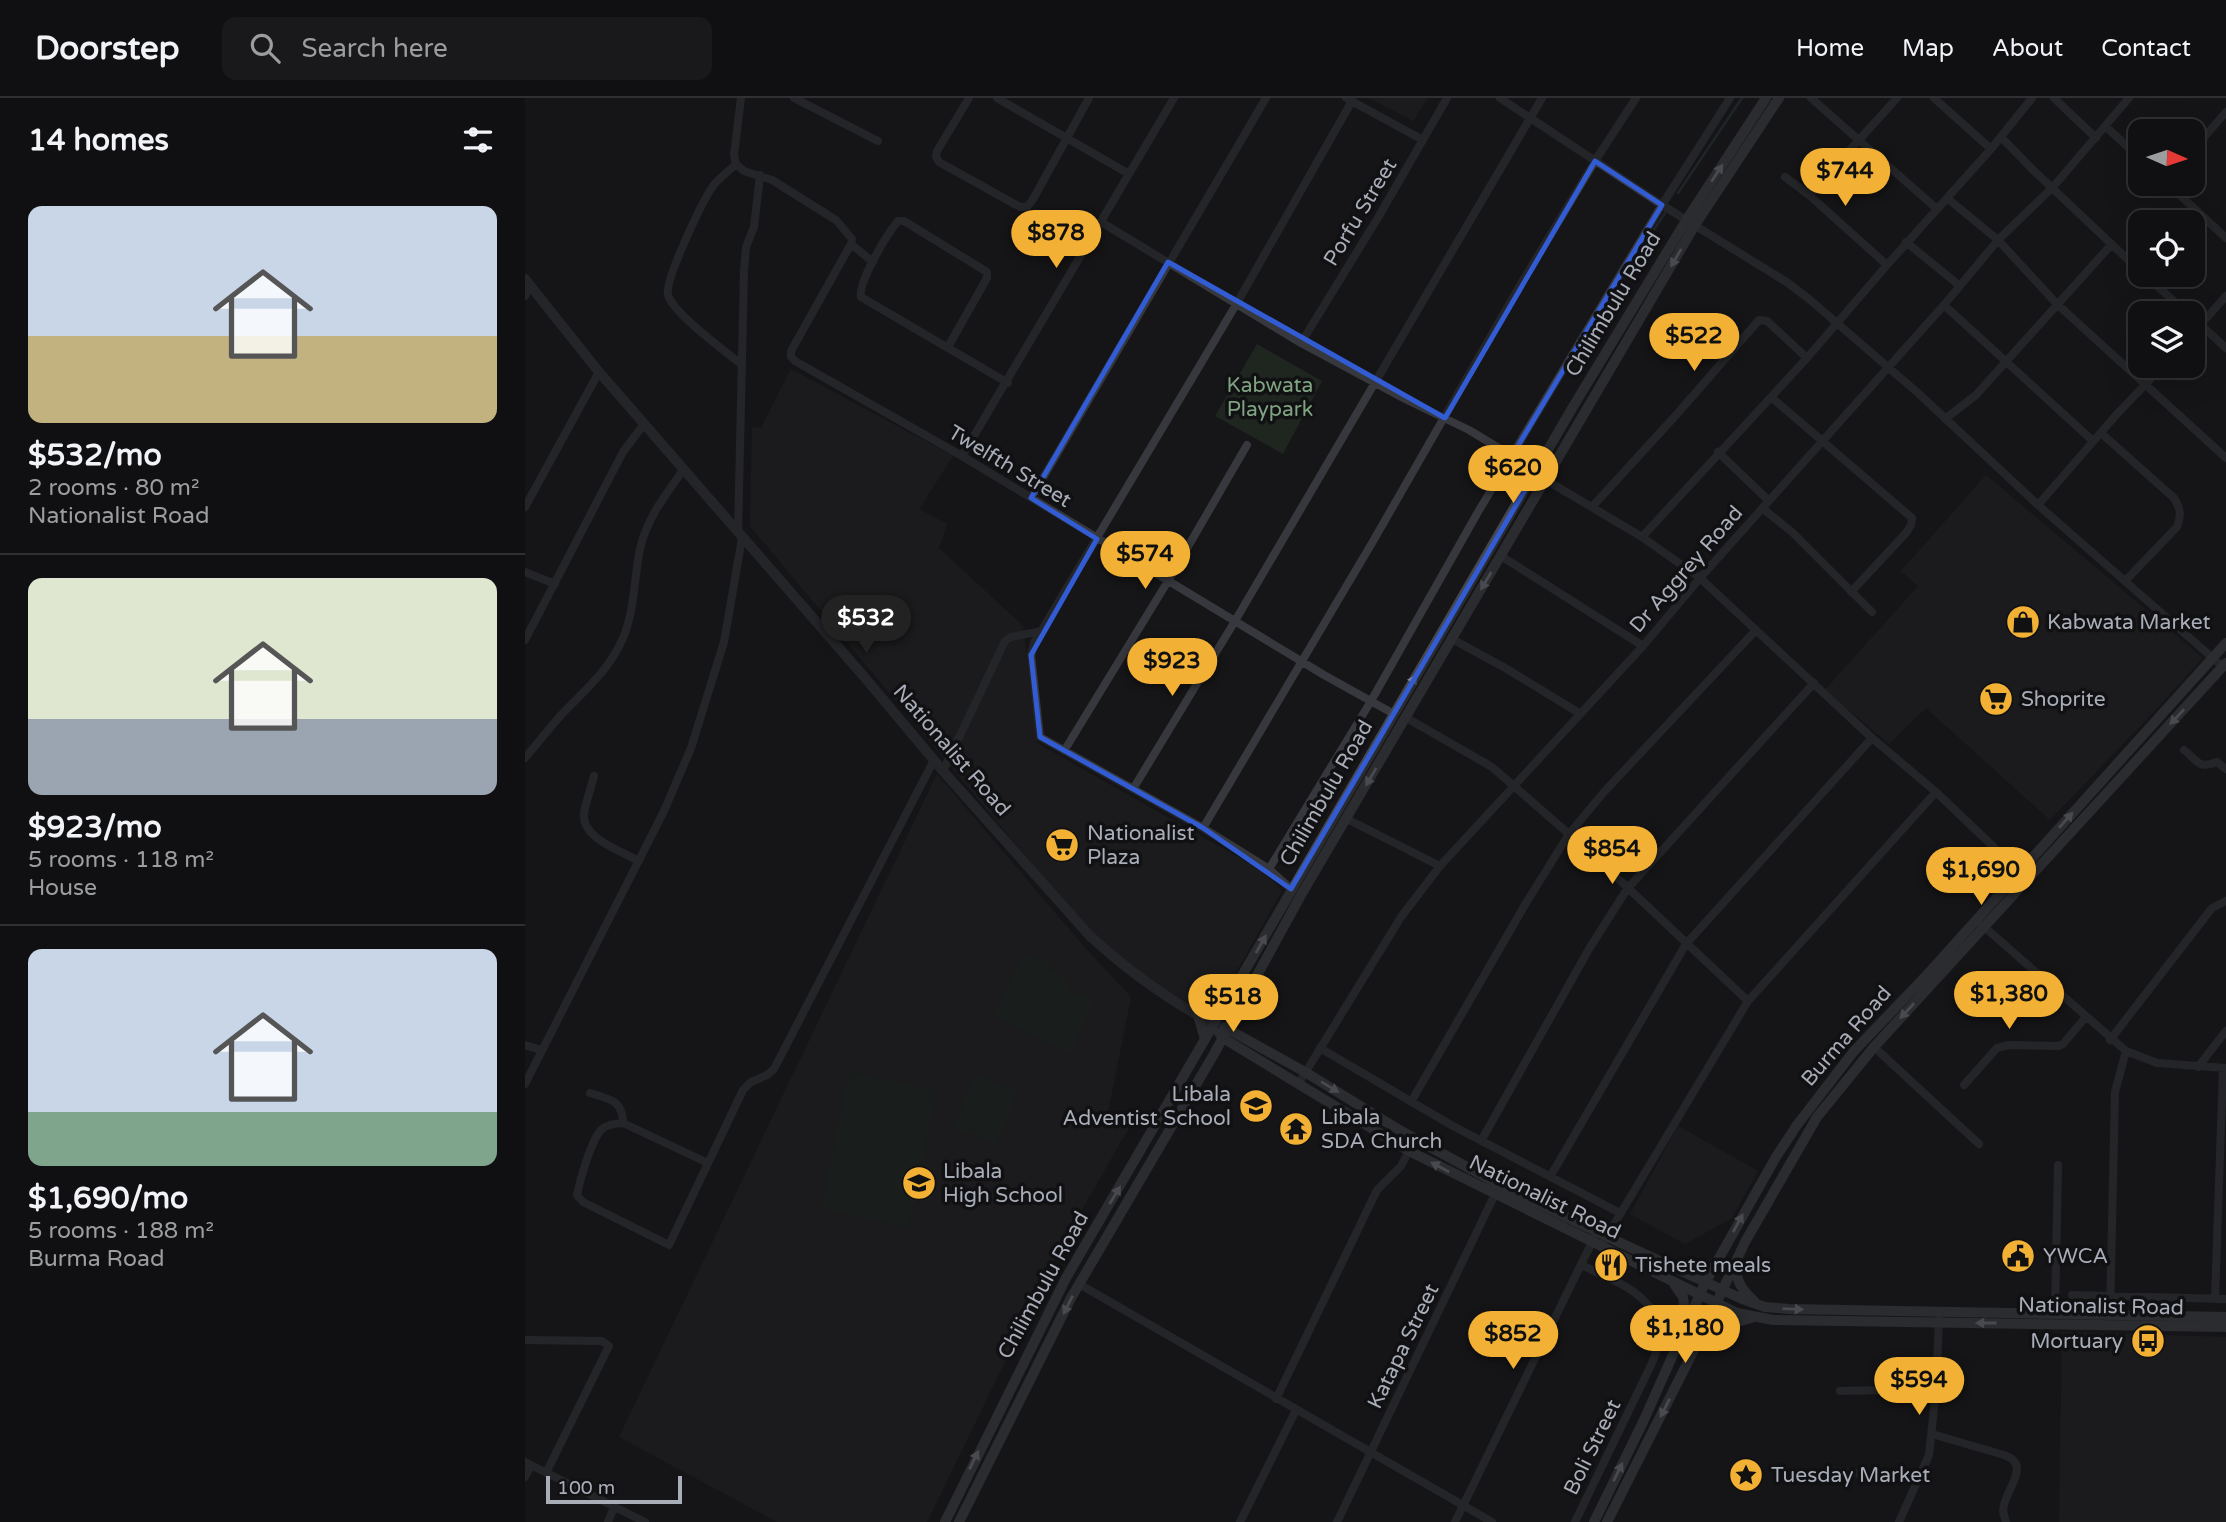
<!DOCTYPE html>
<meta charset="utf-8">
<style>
:root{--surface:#101012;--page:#19191b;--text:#f1f3f6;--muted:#9c9d9f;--line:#303032;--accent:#f2b134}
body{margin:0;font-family:"Varela Round",sans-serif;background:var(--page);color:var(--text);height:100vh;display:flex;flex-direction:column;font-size:26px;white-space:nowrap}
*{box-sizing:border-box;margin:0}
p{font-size:23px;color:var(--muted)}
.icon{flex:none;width:38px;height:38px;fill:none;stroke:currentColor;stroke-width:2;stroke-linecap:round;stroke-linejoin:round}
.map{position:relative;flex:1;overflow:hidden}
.drawer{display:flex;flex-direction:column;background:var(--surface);width:525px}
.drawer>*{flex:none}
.needle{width:46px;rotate:93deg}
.fabs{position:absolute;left:1603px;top:21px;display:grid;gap:14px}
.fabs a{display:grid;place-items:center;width:77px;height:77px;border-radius:14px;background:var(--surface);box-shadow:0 7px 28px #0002,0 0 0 2px var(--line);font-size:35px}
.scale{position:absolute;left:21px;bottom:18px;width:136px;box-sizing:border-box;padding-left:7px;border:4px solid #a8adb8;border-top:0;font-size:19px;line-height:24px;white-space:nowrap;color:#a8adb8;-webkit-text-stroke:5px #111113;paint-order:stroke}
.price{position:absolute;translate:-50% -60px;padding:0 16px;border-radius:24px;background:var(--accent);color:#111;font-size:23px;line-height:46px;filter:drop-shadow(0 2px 4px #0008)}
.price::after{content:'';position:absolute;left:50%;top:42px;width:21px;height:16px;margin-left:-10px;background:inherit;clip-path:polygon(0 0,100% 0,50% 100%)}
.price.active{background:#222;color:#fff}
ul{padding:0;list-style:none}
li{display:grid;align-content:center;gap:14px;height:371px;padding:0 28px}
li+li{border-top:2px solid var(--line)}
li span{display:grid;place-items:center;height:217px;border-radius:14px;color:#555}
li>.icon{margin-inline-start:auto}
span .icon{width:126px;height:126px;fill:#fffc;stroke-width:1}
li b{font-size:30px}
h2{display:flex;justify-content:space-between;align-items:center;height:84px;padding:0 28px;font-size:30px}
header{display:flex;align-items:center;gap:42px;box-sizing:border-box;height:98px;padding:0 35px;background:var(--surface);border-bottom:2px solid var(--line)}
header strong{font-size:33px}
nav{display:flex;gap:38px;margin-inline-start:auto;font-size:24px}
.search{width:490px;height:63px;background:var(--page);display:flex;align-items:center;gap:18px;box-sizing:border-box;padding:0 24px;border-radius:14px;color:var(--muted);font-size:26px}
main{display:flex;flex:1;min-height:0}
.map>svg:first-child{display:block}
.built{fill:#222225}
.green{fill:#1e261f}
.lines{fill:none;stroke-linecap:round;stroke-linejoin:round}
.stream{stroke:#2c353c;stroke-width:2.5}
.minor{stroke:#37383d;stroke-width:8}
.tertiary{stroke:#37383d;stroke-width:10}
.secondary{stroke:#45474d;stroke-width:10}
.oneway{fill:#858993}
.marked{fill:none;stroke:#325cd3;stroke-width:5;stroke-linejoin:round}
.labels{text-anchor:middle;stroke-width:7;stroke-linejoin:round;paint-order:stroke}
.street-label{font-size:21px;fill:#a8adb8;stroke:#111113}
.park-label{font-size:21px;fill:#7fa381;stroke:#111113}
.poi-label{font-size:21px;fill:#a8adb8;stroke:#111113;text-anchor:start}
</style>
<header>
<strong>Doorstep</strong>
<div class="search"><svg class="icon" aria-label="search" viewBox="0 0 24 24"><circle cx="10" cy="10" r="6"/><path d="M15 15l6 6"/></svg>Search here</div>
<nav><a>Home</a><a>Map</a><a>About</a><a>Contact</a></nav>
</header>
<main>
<section class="drawer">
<h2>14 homes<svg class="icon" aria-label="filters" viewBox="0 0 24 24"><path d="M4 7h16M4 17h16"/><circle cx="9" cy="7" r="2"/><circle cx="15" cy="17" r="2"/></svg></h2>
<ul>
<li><span style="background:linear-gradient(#c9d6e8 60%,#c2b280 0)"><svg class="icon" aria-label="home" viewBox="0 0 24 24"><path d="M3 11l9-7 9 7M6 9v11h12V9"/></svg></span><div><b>$532/mo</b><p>2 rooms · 80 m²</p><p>Nationalist Road</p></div></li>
<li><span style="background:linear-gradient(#dfe7d0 65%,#9aa5b1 0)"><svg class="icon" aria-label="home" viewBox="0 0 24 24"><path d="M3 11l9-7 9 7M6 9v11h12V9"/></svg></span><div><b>$923/mo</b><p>5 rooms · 118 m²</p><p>House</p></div></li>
<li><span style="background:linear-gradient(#c9d6e8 75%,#7fa58c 0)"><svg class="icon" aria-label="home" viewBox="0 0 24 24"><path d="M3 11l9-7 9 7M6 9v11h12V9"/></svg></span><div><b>$1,690/mo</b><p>5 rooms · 188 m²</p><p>Burma Road</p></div></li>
</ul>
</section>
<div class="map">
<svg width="1701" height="1424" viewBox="0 0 1701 1424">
<rect width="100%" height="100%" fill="#161618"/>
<path class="built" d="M844 0H903L888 23Z
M266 271 428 358 394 411 422 426 414 450 498 528 512 645 739 774 757 793 687 917 629 887 569 840 225 428 227 329 236 330Z
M1461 377 1678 560 1622 621 1525 722 1401 610 1364 646 1300 592 1393 488 1376 473Z
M412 676 562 852 606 899 583 1014 606 1026 539 1143 402 1424H252L94 1339Z
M1153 1028 1233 1073 1207 1120 1160 1146 1105 1116Z
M1537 1234 1701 1239V1424H1534Z"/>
<path class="green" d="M732 246 797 283 758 356 690 318Z
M498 856 525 863 526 873 542 881V892L568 901 547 955 468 919Z
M324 974 412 992 383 1130 296 1111Z
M450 976 493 993 471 1047 429 1029Z"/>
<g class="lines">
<path class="stream" d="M1153 95 1217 0
M1121 144 1140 115"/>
<path class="minor" d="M216 0 209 57 211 66 219 73 247 82 311 122 327 141 326 146 348 164
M269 0 353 43
M444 0 412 53 411 59 414 64 495 109H502L507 103 564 0
M472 0 604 76
M821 0 898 42
M975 0 1137 107 1263 185 1284 201 1393 295 1513 407 1698 569
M1286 0 1412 111
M1409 0 1466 51
M1529 0 1571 40
M1580 28 1615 60
M1476 39 1509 73 1615 173
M1668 52 1701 14
M211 66C204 73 194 80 188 88 178 102 139 183 143 197 149 216 200 253 217 267
M1260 79 1284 97 1362 167
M1643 86 1701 140
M1284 97 1372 0
M1422 100 1473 142 1532 206 1701 360
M576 124 776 245 880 301 944 332 987 358 1010 375
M1381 144 1435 188
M326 146 266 253V259L270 263 437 358 799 577 869 616
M1620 177 1662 215
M0 198 5 188
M1419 207 1568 343
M1668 220 1701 250
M1668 235 1701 198
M776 245 854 118 922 0
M423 249 462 180V174L379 123H373C362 136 333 184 336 199L483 285
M1246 299 1387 420 1386 427 1381 435 1326 494
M1420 321 1451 297 1586 147
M1576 335 1649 400C1655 410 1657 417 1652 429L1601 482
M1193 354 1244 403
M437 358 649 0
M1021 382 1117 439 1175 480 1347 640 1411 694 1498 777
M506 400 741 0
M1513 407 1592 316 1638 268
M0 409 74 274
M1067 409 1152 316 1234 222 1242 223 1282 260
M1237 410 1267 434 1347 514
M213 435 219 173 221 149 229 129 235 77
M1117 439 1282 260 1362 167 1466 51 1507 0
M976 458 1118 548
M0 474 30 486
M927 541 982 571 1054 615
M0 542 98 354 119 326
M880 619 967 669 1067 756 1223 903
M1659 652C1674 664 1673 671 1692 664L1701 671
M539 653 643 483 722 347
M0 660C13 645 25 629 38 615 61 591 85 571 98 540 110 511 109 480 115 451 122 420 141 396 159 371
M418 673 480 543 486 539 517 533
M69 678C66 690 61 703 59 715 56 741 97 753 114 763
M608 691 710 523 1017 0
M822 721 915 768
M678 730 847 445 994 189 1070 63 1111 0
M744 771 846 603 953 414 1137 107 1205 0
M766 791 744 771 678 730 515 639 506 557 509 545 712 205 827 3
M1457 827 1601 953 1632 965 1701 970
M1585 942 1687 810 1701 803
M0 947 16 952
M1349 949 1454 1046
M795 950 926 1027 1095 1115
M1673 969 1701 933
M774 985 876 819 915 768 1118 548 1175 480 1419 207 1473 142 1528 89 1604 0
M0 986 139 713 166 650 199 544 217 440
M1439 987 1472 950 1484 947 1533 948 1538 946 1560 920
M65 995C84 1001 98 1002 98 1025
M886 1004 1001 805 1044 736 1079 694 1231 532
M956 1043 1064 851 1102 791 1289 585
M183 1065 98 1025C90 1026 82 1026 76 1032 66 1043 55 1082 52 1097L58 1104 144 1147 218 992 226 984 242 977 249 971 409 662
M1025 1079 1161 846 1347 640
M1079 1143 1223 903 1411 694
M554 1186 967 1424
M1547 1197 1701 1201
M1690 1201 1698 970
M1530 1216 1533 1067
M1585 1216 1590 994 1601 953
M0 1242 77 1243 84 1248 21 1375
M1315 1293 1411 1291
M751 1301 852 1092 876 1068 890 1041
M1407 1336 1479 1357C1506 1366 1483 1389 1479 1407 1477 1413 1479 1418 1481 1424
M0 1364 120 1424
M1305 1373 1395 1380
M0 1379 6 1367
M83 1424 89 1409
M715 1424 771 1312
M812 1424 972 1092
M930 1424 1069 1140
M1050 1424 1127 1265C1153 1206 1100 1187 1056 1167
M1374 1424 1404 1357 1411 1291 1414 1221"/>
<path class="tertiary" d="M0 181 74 274 341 581 418 673 564 837C602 872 643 902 689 926"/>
<path class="secondary" d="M699 929 780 974 876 1033 975 1087 1072 1134 1217 1201 1240 1209 1264 1211 1701 1219
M694 935 698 940 884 1053 1212 1215 1248 1222 1701 1229
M680 941 673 917 690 916 698 912
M1211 1166C1210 1182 1217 1192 1229 1203
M1149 1186 1158 1199 1161 1222
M1175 1245 1198 1228 1226 1220
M420 1424 541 1180 1049 307 1162 121 1241 0
M434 1424 546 1200 689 956 776 797 1170 127 1254 0
M1069 1424 1118 1324 1180 1185 1251 1059 1272 1027 1329 953 1399 880 1701 545
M1082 1424 1175 1240 1220 1144 1292 1019 1349 949 1701 565"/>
</g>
<defs><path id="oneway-solid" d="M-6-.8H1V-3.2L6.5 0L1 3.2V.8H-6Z" transform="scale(1.75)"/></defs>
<g class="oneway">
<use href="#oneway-solid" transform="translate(1192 75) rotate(-57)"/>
<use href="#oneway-solid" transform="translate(1151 160) rotate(120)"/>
<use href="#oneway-solid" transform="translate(961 483) rotate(121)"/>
<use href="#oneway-solid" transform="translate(886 586) rotate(-60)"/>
<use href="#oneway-solid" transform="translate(1652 619) rotate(133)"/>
<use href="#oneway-solid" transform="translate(846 679) rotate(120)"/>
<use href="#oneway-solid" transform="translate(1541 722) rotate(-48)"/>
<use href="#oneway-solid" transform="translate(736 846) rotate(-61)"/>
<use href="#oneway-solid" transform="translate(1382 913) rotate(133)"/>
<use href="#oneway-solid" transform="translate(805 989) rotate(31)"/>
<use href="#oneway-solid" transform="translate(915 1069) rotate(-152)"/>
<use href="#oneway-solid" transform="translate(590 1097) rotate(-59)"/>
<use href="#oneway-solid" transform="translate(1213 1125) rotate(-62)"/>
<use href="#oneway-solid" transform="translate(543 1207) rotate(117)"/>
<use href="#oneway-solid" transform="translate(1268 1211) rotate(2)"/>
<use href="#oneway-solid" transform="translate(1461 1225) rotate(-180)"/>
<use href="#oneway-solid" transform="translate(1140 1310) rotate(117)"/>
<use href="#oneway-solid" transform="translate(449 1362) rotate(-64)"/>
<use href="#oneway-solid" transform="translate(1093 1374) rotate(-64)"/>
</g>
<path d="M0 0H1701V1424H0ZM1070 63 1137 107 987 358 1010 375 766 791 678 730 515 639 506 557 572 441 506 400 643 164 920 320Z" fill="#161618" fill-opacity=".55" fill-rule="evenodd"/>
<path class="marked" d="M1070 63 1137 107 987 358 1010 375 766 791 678 730 515 639 506 557 572 441 506 400 643 164 920 320Z"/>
<defs>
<g id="shop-disc" transform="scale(1.75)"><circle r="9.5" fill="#f2b134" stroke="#111113"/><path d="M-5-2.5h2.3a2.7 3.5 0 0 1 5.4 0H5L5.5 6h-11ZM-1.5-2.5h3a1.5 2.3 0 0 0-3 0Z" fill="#111"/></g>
<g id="supermarket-disc" transform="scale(1.75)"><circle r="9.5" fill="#f2b134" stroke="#111113"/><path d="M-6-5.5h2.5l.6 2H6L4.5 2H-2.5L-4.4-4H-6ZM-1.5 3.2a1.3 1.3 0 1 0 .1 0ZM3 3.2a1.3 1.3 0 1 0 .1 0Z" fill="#111"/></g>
<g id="school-disc" transform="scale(1.75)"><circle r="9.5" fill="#f2b134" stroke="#111113"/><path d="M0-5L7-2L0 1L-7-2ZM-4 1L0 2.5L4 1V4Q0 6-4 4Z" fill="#111"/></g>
<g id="temple-disc" transform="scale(1.75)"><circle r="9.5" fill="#f2b134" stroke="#111113"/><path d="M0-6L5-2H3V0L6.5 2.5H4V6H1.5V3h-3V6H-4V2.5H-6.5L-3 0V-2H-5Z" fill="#111"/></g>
<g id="civic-disc" transform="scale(1.75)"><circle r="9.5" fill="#f2b134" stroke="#111113"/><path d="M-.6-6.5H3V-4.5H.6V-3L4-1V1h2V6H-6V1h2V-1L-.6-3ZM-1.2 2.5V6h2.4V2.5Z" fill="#111"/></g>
<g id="restaurant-disc" transform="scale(1.75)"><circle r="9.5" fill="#f2b134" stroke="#111113"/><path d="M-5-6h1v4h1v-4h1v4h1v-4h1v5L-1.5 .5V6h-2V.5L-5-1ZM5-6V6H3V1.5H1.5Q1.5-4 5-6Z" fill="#111"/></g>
<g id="bus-disc" transform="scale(1.75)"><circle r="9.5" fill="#f2b134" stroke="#111113"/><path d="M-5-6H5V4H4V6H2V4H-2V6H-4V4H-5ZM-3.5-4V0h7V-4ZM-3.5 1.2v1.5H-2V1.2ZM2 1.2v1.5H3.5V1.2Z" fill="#111"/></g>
<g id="sight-disc" transform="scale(1.75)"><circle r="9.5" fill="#f2b134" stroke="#111113"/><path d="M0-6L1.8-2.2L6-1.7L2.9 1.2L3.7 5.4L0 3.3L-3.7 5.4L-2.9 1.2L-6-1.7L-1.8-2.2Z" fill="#111"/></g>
</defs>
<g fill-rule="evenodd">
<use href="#shop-disc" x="1498" y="524"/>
<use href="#supermarket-disc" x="1471" y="601"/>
<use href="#supermarket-disc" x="537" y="747"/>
<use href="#school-disc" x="731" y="1008"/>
<use href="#temple-disc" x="771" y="1031"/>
<use href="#school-disc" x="394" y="1085"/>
<use href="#civic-disc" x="1493" y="1158"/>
<use href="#restaurant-disc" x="1086" y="1167"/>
<use href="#bus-disc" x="1623" y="1243"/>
<use href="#sight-disc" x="1221" y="1377"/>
</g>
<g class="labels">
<g class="street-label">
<text transform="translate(835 114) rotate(-59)" y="7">Porfu Street</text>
<text transform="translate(1088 206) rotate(-59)" y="7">Chilimbulu Road</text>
<text transform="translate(485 368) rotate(31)" y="7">Twelfth Street</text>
<text transform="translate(1161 471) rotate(-49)" y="7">Dr Aggrey Road</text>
<text transform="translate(427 652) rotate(49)" y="7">Nationalist Road</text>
<text transform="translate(801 695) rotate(-60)" y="7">Chilimbulu Road</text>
<text transform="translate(1321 938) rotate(-49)" y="7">Burma Road</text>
<text transform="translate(1020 1099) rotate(26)" y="7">Nationalist Road</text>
<text transform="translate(518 1187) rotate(-61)" y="7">Chilimbulu Road</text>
<text transform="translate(1576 1208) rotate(1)" y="7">Nationalist Road</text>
<text transform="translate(878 1248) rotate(-64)" y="7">Katapa Street</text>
<text transform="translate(1067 1349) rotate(-64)" y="7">Boli Street</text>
</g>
<g class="park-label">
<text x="745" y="294">Kabwata<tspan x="745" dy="24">Playpark</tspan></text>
</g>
<g class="poi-label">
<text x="1522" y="531">Kabwata Market</text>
<text x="1496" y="608">Shoprite</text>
<text x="562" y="742">Nationalist<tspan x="562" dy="24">Plaza</tspan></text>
<text x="706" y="1003" text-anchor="end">Libala<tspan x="706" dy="24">Adventist School</tspan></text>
<text x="796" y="1026">Libala<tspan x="796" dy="24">SDA Church</tspan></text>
<text x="418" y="1080">Libala<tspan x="418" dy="24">High School</tspan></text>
<text x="1518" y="1165">YWCA</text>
<text x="1110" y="1174">Tishete meals</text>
<text x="1598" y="1250" text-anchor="end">Mortuary</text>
<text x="1246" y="1384">Tuesday Market</text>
</g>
</g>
</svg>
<div class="fabs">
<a><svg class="needle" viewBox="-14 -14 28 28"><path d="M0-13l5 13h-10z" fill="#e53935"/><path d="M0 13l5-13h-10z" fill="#9c9d9f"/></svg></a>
<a><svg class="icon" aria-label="locate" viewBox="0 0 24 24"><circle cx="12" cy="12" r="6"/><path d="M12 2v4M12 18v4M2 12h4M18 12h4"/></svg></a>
<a><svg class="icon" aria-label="layers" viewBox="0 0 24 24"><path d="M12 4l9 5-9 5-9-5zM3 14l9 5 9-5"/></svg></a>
</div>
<div class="scale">100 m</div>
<b class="price" style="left:1320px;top:110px">$744</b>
<b class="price" style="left:531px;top:172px">$878</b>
<b class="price" style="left:1169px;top:275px">$522</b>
<b class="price" style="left:988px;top:407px">$620</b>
<b class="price" style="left:620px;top:493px">$574</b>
<b class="price active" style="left:341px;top:557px">$532</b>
<b class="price" style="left:647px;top:600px">$923</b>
<b class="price" style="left:1087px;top:788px">$854</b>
<b class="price" style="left:1456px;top:809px">$1,690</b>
<b class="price" style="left:1484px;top:933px">$1,380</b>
<b class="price" style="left:708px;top:936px">$518</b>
<b class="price" style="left:1160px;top:1267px">$1,180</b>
<b class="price" style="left:988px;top:1273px">$852</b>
<b class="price" style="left:1394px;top:1319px">$594</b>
</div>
</main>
